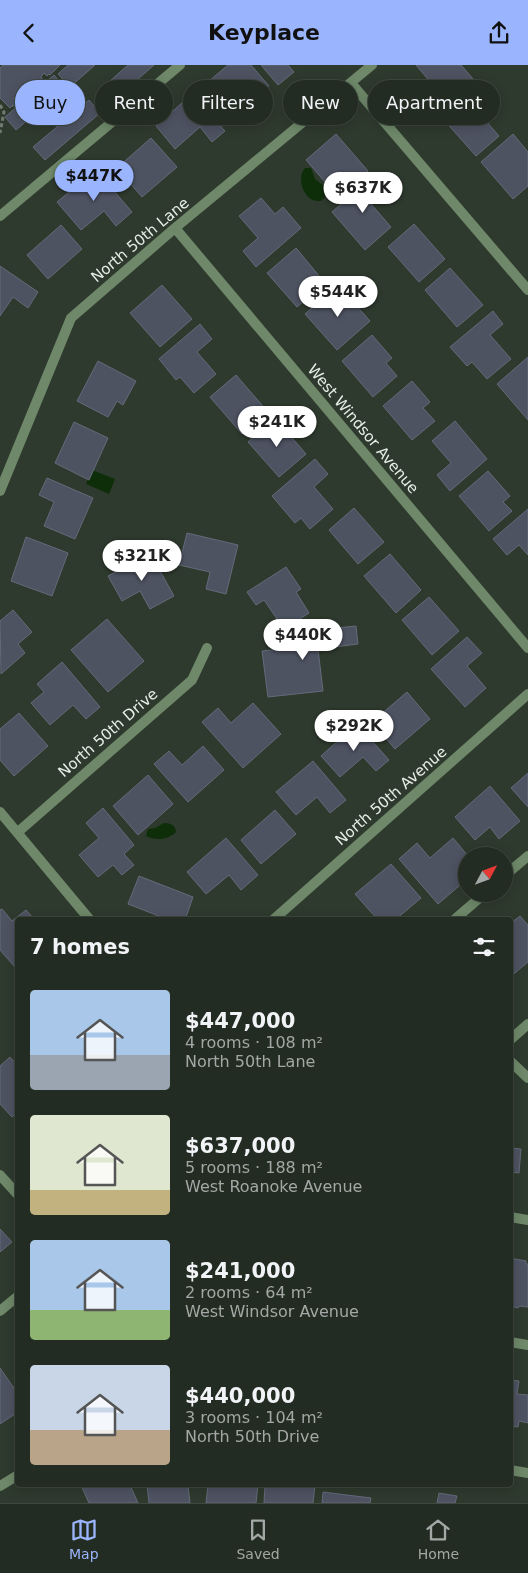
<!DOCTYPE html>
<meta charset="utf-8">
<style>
:root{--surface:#232c22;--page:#2f382f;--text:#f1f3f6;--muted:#a3a7a5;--line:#404840;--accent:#9ab5fd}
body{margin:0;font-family:"DejaVu Sans",sans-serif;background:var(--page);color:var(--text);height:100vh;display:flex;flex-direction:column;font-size:19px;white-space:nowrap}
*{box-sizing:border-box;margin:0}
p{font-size:16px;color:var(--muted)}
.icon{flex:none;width:28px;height:28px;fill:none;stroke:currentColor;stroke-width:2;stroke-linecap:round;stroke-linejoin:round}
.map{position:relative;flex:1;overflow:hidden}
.drawer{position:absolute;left:15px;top:852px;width:498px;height:570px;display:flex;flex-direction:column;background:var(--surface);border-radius:5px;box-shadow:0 2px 12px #0003,0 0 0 1px var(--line)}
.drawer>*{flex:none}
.guide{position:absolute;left:15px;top:15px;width:499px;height:45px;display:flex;gap:10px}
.needle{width:32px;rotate:49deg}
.fabs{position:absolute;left:458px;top:782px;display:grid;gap:10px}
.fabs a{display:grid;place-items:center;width:55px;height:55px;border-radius:50%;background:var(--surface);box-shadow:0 2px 12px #0003,0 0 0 1px var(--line);font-size:25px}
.price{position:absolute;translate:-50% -42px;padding:0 11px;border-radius:18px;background:#fff;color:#222;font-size:16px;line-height:32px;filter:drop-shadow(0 1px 2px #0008)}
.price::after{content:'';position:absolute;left:50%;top:30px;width:15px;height:11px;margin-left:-8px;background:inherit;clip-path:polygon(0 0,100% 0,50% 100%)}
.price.active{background:var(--accent);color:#111}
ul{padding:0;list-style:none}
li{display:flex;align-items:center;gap:15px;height:125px;padding:0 15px}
li span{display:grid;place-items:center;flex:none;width:140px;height:100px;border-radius:5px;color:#555}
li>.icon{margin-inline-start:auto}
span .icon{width:60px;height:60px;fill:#fffc;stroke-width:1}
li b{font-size:21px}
h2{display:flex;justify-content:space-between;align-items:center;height:60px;padding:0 15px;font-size:21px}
.chip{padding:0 18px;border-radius:22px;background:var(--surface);box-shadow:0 2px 12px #0003,0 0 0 1px var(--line);font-size:18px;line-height:45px}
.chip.active{background:var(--accent);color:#111}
header{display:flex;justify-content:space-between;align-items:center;height:65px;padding:0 15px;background:var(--accent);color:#111;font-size:22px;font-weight:700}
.tab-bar{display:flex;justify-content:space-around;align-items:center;height:70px;border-top:1px solid var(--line);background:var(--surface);font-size:14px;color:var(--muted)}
.tab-bar a{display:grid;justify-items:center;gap:2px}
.tab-bar .active{color:var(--accent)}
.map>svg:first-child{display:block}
.water{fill:#0e2e09}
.building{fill:#4e5362;stroke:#646a79}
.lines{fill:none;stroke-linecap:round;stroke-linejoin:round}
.path{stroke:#717b70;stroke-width:3;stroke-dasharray:4 2.5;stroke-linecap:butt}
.service{stroke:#6e8869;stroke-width:10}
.minor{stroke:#6e8869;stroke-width:10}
.tertiary{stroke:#6e8869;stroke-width:10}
.labels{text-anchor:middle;stroke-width:5;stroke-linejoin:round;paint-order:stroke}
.street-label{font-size:15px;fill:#e7eee6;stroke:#2f3a2e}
</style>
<header><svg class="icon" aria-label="back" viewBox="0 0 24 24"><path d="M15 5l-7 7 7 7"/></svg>Keyplace<svg class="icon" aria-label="share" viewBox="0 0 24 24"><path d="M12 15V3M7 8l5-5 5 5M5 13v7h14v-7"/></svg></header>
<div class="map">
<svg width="528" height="1438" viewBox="0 0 528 1438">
<rect width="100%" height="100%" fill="#2f3a2e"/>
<path class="water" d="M305 103H311L315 114 325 122V132L321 136C319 136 316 136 313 135 302 130 297 112 305 103Z
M92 405 115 414 109 429 86 419Z
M164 758C170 758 176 760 176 767 168 775 156 776 146 771L148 764 155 763Z"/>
<path class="building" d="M3 0H60L50 10 49 9 47 11 44 8 41 12 42 14 12 42 13 40 10 43 0 33V3Z
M68 0H95L70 22 58 9Z
M128 0H154L121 29 110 16Z
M228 0H251L269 21 231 55 202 22Z
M261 0H288L294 7 278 20Z
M416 0H461L474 15 434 48 424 36 437 25Z
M54 10 65 23 16 65 5 52Z
M192 29 225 66 212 77 200 62 175 84 156 61Z
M467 34 499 71 476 91 444 55Z
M89 35 100 48 45 95 33 82Z
M336 69 368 106 338 132 306 95Z
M513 69 528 87V121L513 134 481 97Z
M151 73 177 102 142 132 117 103Z
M96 105 132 147 116 161 104 146 81 165 57 137Z
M373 111 386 125 371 139 391 162 365 185 332 147Z
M261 133 275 149 283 142 301 163 256 202 243 186 258 173 239 151Z
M414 159 445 194 419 217 388 182Z
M61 160 82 184 48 214 27 190Z
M296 183 325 218 297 242 267 208Z
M0 201 38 227 28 243 13 232 0 251Z
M450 203 483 240 457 262 425 225Z
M162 220 192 254 160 282 130 248Z
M338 220 370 256 337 285 305 249Z
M493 246 503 259 490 270 511 294 487 314 472 297 467 301 450 282Z
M200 259 212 274 197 287 216 309 194 328 180 312 176 315 159 294Z
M372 270 392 293 386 298 397 311 373 332 342 296Z
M528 292V355L497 319Z
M98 296 136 316 123 340 117 336 108 352 77 336Z
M236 310 268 347 242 369 210 332Z
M412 316 430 337 423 343 435 356 412 375 383 341Z
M275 353 306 389 279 412 248 377Z
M455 356 487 394 450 426 437 410 451 398 432 376Z
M74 357 108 373 89 415 55 398Z
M315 394 328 409 314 422 333 444 310 464 301 453 295 458 272 431Z
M488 406 510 431 503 437 512 446 489 466 459 431Z
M47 413 93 433 75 474 44 461 54 437 39 430Z
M354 443 384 477 358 499 329 465Z
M528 444V490L519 480 507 490 493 474Z
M187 468 238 480 226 529 206 524 210 507 179 500Z
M26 472 68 488 52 531 11 516Z
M150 488 174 531 150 544 140 526 122 536 108 511Z
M390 489 421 525 396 548 364 511Z
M286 502 301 524 296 527 309 548 284 564 264 535 256 540 247 527Z
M429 532 459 566 432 590 402 555Z
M13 545 32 567 18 579 25 588 1 609 0 556Z
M107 554 144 596 108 627 71 585Z
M356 561 358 579 318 584 323 626 268 632 262 586 298 582 296 567Z
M467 572 482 588 467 601 486 623 465 642 431 604Z
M62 597 100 642 86 654 73 640 50 660 31 638 44 627 37 619Z
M407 627 430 654 395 684 372 657Z
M253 638 281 669 243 703 202 657 218 643 231 658Z
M19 648 48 681 14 711 0 695V664Z
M357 659 389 695 376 706 363 692 340 712 321 691Z
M203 681 224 705 188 737 154 699 169 686 182 700Z
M313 696 346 735 330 748 317 732 296 750 276 727Z
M528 708V742L511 723Z
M148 710 173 739 138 770 113 741Z
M490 721 520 756 499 774 490 762 475 775 455 752Z
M103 743 134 780 124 789 134 800 122 810 113 800 98 812 79 790 99 773 86 758Z
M275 745 296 769 261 799 241 775Z
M226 773 258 810 241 825 229 810 206 829 187 807Z
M453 773 468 791H466V799L460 804 466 811V815L438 839 399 794 417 778 430 793Z
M391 799 421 833 395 855H378L355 829Z
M139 811 193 832 185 855H169L128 839Z
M2 844 12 856 26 845 35 855H18V897L14 901 0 885V845Z
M520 851 528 860V897L510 912V859Z
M10 992 18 1001V1047L12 1052 0 1039V1001Z
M510 1083 521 1084 519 1108 510 1107Z
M0 1164 12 1177 0 1187Z
M510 1193 526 1196V1199H528V1242L519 1241 518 1243 510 1241Z
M0 1303 18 1329V1347L0 1359Z
M510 1315 519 1316 517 1329 528 1330V1358L519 1356 518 1362 510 1361Z
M81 1420H130L138 1438H89Z
M147 1420H188L190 1438H149Z
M208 1420H258L256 1438H206Z
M265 1420H315L313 1438H264Z
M323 1427 371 1433 370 1438H322Z
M439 1428 457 1431 455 1438H437Z"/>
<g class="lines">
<path class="path" d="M0 40 4 47 0 68"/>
<path class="service" d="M0 151 180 0
M504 811 528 791
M454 855 484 829
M510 996 528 1013
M0 1246 18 1231
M510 1277 528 1280"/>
<path class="minor" d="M351 18 528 225
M175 163 528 583
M0 426 71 253 175 163 372 0
M0 747 90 855
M18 767 192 615 207 583
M273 855 528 629
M510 975 528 959
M0 1110 18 1130
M510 1152 528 1155"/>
<path class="tertiary" d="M510 1405 528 1408
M0 1421 18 1410"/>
</g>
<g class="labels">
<g class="street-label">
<text transform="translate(140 175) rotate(-40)" y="5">North 50th Lane</text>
<text transform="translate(363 364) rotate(50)" y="5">West Windsor Avenue</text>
<text transform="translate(108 668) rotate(-41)" y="5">North 50th Drive</text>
<text transform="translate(391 731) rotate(-41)" y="5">North 50th Avenue</text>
</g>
</g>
</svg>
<div class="fabs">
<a><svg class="needle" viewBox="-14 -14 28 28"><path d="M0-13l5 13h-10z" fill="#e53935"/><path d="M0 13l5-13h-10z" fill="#a3a7a5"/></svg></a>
</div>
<b class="price active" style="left:94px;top:137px">$447K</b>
<b class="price" style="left:363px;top:149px">$637K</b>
<b class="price" style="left:338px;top:253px">$544K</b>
<b class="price" style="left:277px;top:383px">$241K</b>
<b class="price" style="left:142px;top:517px">$321K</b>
<b class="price" style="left:303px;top:596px">$440K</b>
<b class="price" style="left:354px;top:687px">$292K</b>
<div class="guide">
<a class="chip active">Buy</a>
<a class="chip">Rent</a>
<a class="chip">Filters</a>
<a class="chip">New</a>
<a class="chip">Apartment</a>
</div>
<section class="drawer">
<h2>7 homes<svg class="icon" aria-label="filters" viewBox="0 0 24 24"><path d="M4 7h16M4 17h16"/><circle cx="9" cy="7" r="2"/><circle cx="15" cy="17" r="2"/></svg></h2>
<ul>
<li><span style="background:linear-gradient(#a9c7e8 65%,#9aa5b1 0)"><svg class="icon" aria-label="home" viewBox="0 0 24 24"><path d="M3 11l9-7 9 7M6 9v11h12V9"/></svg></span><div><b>$447,000</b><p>4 rooms · 108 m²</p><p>North 50th Lane</p></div></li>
<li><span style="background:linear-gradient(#dfe7d0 75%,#c2b280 0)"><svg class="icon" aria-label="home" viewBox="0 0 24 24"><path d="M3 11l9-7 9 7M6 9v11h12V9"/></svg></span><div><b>$637,000</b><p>5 rooms · 188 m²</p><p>West Roanoke Avenue</p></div></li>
<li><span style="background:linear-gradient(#a9c7e8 70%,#8fb573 0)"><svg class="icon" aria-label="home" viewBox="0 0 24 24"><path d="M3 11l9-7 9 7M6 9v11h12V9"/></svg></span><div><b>$241,000</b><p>2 rooms · 64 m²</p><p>West Windsor Avenue</p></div></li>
<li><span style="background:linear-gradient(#c9d6e8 65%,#b9a48a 0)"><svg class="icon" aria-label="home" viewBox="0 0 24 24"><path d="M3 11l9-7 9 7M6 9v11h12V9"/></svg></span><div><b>$440,000</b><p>3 rooms · 104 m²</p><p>North 50th Drive</p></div></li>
</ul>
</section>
</div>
<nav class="tab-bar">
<a class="active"><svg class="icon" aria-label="map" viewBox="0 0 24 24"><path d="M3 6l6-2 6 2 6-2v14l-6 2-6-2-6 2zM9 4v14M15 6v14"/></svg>Map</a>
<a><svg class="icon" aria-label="saved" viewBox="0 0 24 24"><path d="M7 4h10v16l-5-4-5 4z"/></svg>Saved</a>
<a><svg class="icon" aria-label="home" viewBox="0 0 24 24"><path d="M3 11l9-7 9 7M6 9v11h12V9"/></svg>Home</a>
</nav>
